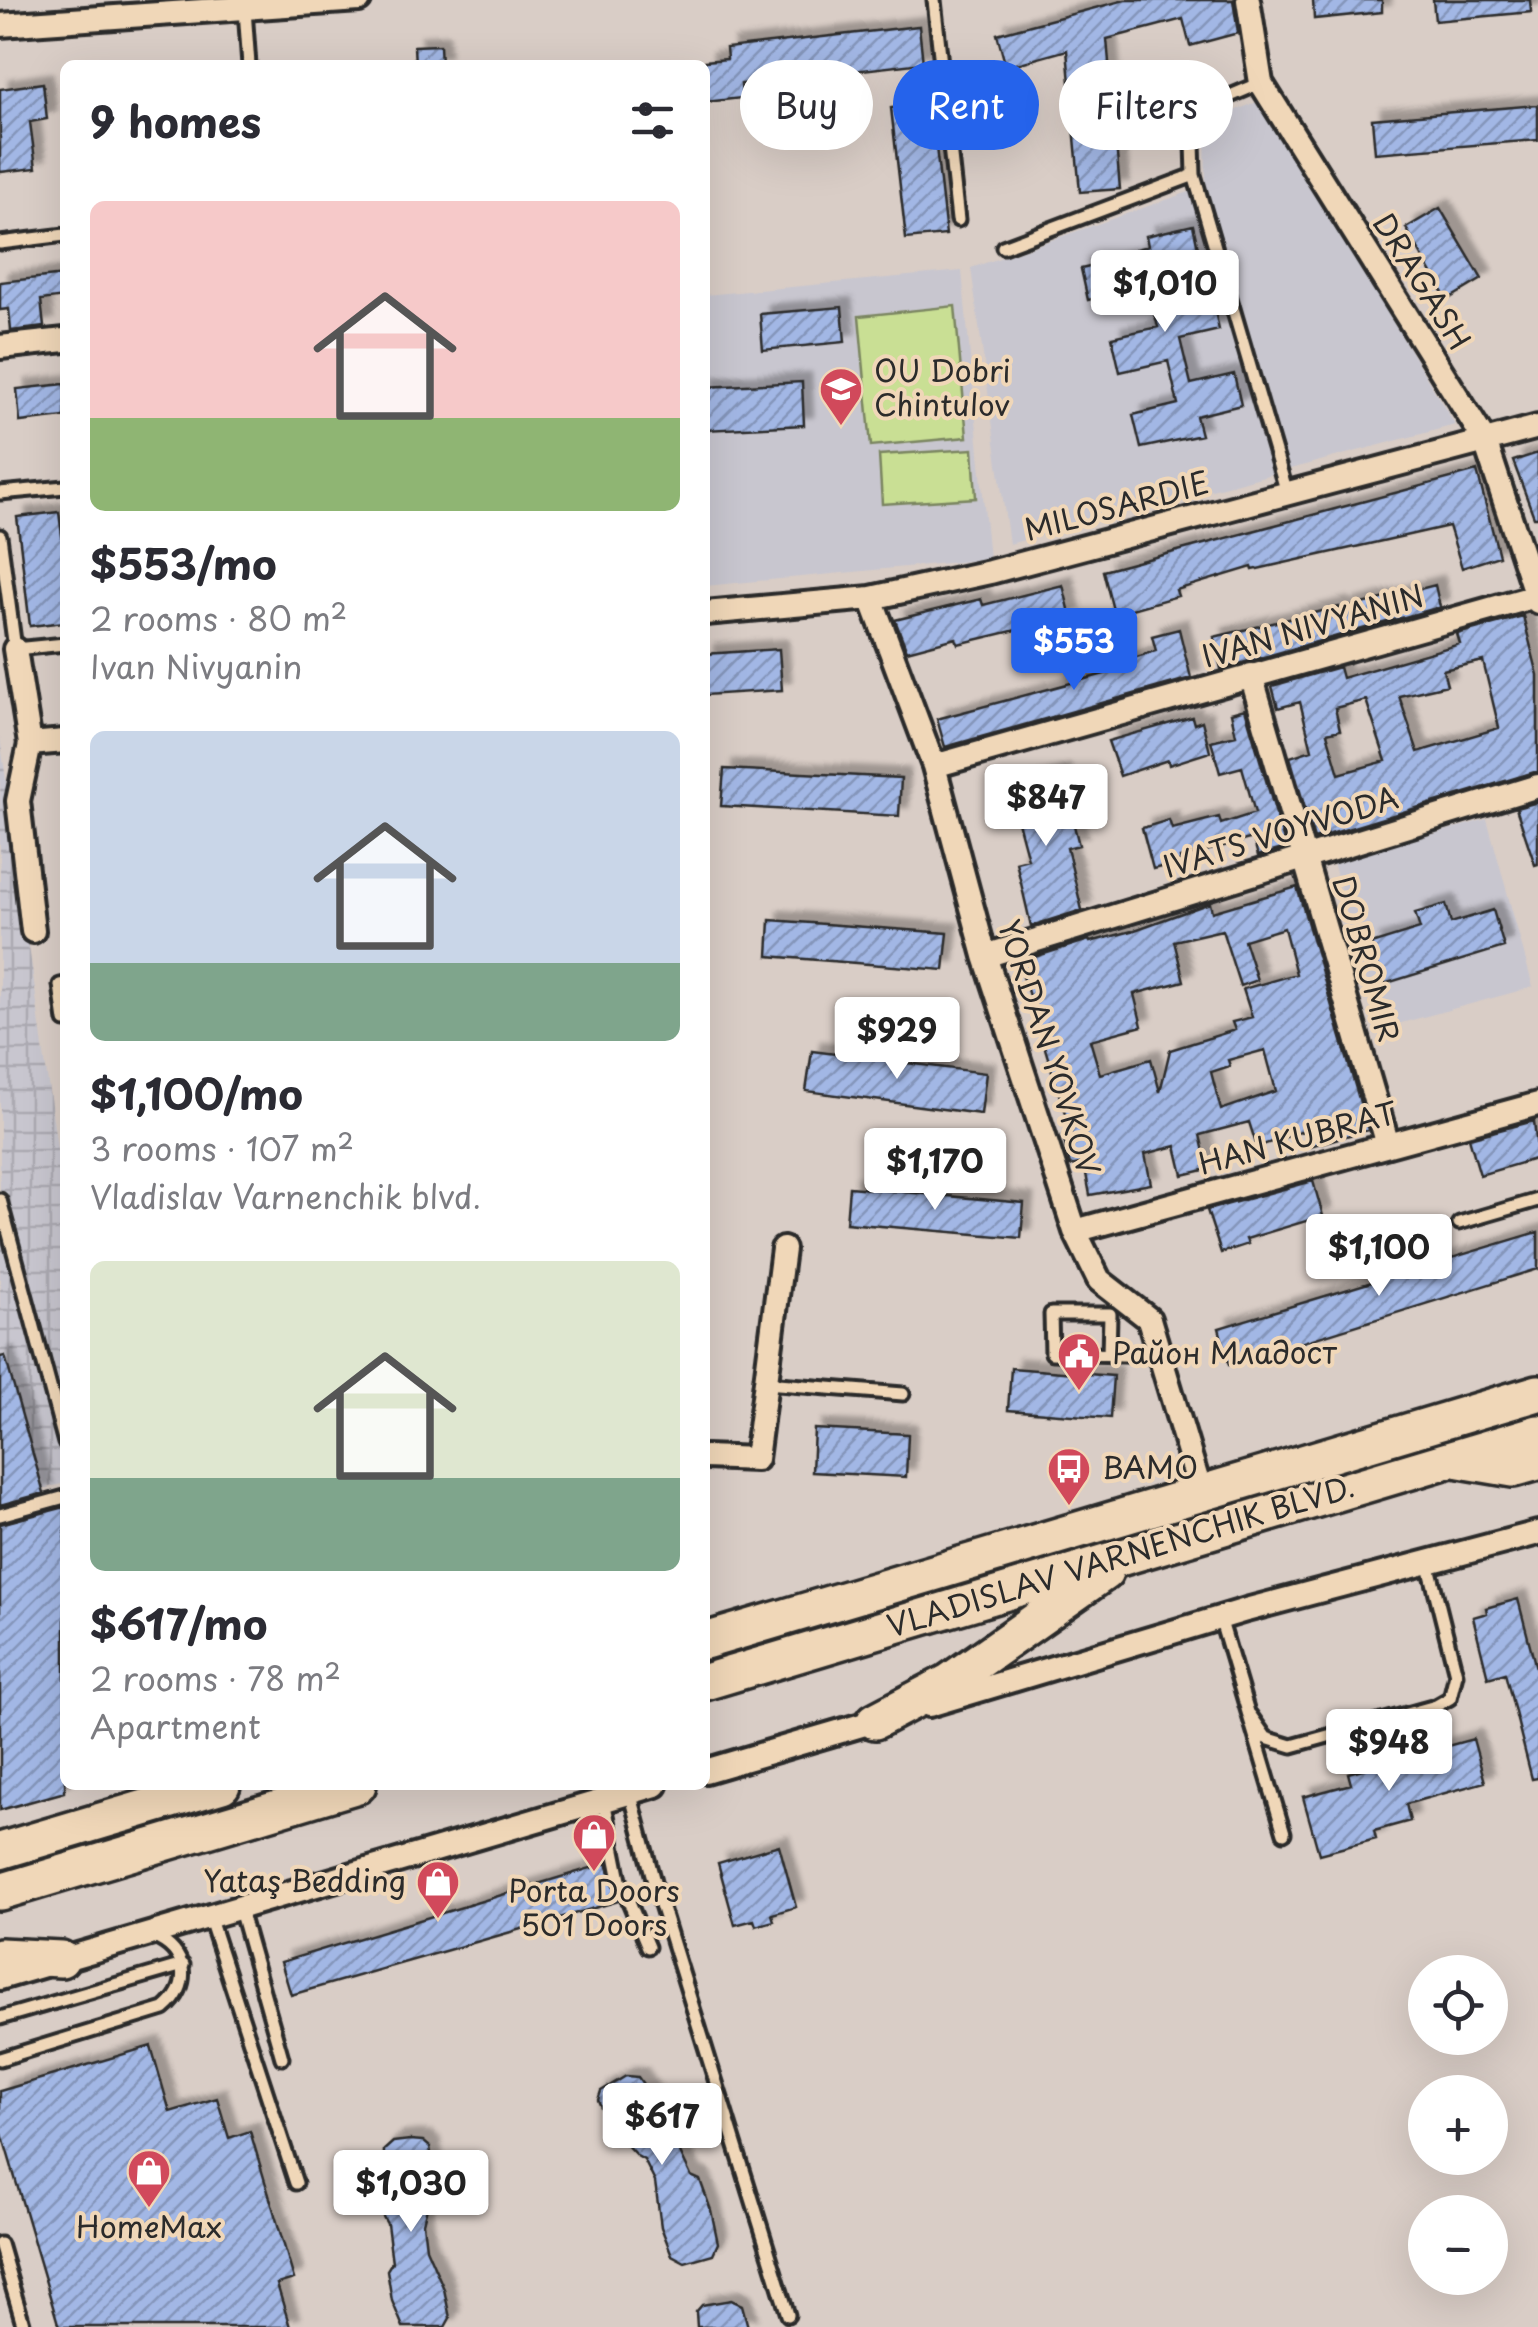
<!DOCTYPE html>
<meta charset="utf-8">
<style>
:root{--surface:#fff;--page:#f7f7f7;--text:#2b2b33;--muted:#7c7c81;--accent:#2563eb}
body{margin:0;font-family:"Playpen Sans",sans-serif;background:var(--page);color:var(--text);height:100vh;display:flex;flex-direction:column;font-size:38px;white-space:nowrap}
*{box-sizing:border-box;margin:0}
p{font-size:32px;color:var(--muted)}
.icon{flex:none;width:55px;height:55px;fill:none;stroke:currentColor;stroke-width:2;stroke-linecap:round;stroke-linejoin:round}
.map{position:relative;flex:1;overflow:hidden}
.panel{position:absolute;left:60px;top:60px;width:650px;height:1730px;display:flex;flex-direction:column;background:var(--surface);border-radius:15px;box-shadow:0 10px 40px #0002}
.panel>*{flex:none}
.banner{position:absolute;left:740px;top:60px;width:648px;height:90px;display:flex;gap:20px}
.buttons{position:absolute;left:1408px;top:1955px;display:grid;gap:20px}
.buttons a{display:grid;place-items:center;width:100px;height:100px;border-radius:50%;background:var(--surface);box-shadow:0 10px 40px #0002;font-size:50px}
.price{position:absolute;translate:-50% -85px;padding:0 22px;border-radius:10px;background:#fff;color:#222;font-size:32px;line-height:65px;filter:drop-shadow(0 2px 5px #0008)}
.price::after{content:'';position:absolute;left:50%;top:60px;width:30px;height:22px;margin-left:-15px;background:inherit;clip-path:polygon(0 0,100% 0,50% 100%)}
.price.active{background:var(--accent);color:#fff}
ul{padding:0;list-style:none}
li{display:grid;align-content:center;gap:20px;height:530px;padding:0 30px}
li span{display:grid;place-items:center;height:310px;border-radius:15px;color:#555}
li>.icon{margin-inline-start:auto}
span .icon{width:180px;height:180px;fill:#fffc;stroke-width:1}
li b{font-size:42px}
h2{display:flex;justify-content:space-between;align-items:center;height:120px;padding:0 30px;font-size:42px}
.chip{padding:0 35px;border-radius:45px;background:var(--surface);box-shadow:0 10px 40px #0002;font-size:35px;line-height:90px}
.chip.active{background:var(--accent);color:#fff}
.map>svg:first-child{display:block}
.built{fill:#c8c6cf}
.industrial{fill:url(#industrial-grid)}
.pitch{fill:#c9df94;stroke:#7a8560;stroke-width:2.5}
.building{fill:url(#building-hatch);stroke:#2b2b2b;stroke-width:2.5;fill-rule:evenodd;filter:url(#shadow)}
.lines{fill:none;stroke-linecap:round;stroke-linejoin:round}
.lane-casing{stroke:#2b2b2b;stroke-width:19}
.street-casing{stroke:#2b2b2b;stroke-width:30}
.primary-casing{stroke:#2b2b2b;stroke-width:42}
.lane{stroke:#f0d7b8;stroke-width:11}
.street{stroke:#f0d7b8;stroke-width:22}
.primary{stroke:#f0d7b8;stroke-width:35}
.labels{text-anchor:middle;stroke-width:8;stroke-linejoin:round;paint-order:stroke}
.street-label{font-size:30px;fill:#2b2b2b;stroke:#f0d7b8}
.poi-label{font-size:30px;fill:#2b2b2b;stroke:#f0d7b8;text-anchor:start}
</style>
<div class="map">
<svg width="1538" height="2327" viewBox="0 0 1538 2327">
<defs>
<pattern id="industrial-grid" width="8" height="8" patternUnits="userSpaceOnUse" patternTransform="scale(2.5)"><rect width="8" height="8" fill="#c8c6cf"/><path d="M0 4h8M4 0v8" fill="none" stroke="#acaab2"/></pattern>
<pattern id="building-hatch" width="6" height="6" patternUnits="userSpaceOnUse" patternTransform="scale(2.5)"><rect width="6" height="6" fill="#a2b7e5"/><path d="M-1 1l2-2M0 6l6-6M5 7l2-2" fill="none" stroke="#8495ba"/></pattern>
<filter id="shadow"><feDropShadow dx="9" dy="-9" stdDeviation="2.5" flood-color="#0004"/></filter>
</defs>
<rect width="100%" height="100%" fill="#d9cdc6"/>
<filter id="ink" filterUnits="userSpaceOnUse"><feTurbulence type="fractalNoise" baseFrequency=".01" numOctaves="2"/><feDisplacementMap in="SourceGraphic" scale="20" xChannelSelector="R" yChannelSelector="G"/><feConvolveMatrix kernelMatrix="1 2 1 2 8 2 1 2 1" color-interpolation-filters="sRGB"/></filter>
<g filter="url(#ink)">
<path class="built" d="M1260 101 1455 425 1009 544 971 268 1206 186 1205 122Z
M962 271 989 559 705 586V295Z
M1487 819 1533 987 1379 1029 1333 862Z"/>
<path class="industrial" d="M0 737 65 1206V1483L0 1500Z"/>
<path class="pitch" d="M955 306 967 437 871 446 859 316Z
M973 449 976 498 882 504 879 455Z"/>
<path class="building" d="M1125 0H1233L1238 33 1190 46 1183 19 1107 39 1120 189 1080 192 1067 50 1006 67 997 34Z
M1313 0H1382V12L1314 19Z
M1433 0H1530L1531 12 1435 21Z
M919 26 923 63 741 84 742 98 705 102V61L727 59 726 48Z
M440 45 441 65H415L414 46Z
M43 83 47 119 30 122 36 168 0 172V89Z
M931 103 946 235 906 239 891 108Z
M1538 105V140L1375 153 1372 119Z
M1440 208 1482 279 1447 300 1406 228Z
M1193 225 1200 257 1161 266 1169 302 1211 292 1219 330 1180 339 1191 384 1234 374 1241 405 1196 416 1201 435 1141 448 1133 415 1178 404 1168 361 1120 372 1112 337 1158 327 1147 286 1088 300 1081 269 1137 256 1136 249 1148 246 1146 236Z
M65 275V297L41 300 44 327 11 331 9 309 0 310V282Z
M842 307 845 342 763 350 760 314Z
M802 382 804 425 705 430V387Z
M65 384V417L20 422 17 389Z
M1538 453V517H1534L1513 461Z
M1477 471 1499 556 1462 568 1449 526 1253 570 1252 567 1176 590 1178 596 1114 614 1103 571Z
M59 512 65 559V622L30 626 17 517Z
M1063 585 1071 617 958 644 956 638 907 651 895 620 981 599 983 605Z
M1435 585 1440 607 1221 669 1214 637 1339 607 1340 610Z
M1523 616 1538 675V771L1314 839 1290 757 1312 750 1300 702 1278 708 1272 686 1339 667 1342 678 1460 644 1457 634ZM1483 661 1499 728 1418 752 1399 696 1447 685 1443 670ZM1366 700 1386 761 1339 774 1327 733 1340 730 1335 708Z
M1179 629 1191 678 945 747 937 719 1119 670 1117 663 1156 651 1152 636Z
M779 649 782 690 705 695V654Z
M1245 709 1286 848 1258 856 1253 838 1180 858 1181 862 1153 869 1142 828 1169 820 1172 829 1219 817 1221 824 1255 813 1242 767 1220 773 1211 741 1236 735 1231 713Z
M1192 717 1194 724 1202 721 1210 752 1169 765 1168 760 1120 776 1108 741Z
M724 769 901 778 899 816 721 806Z
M1061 774 1079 845 1067 848 1082 910 1031 926 1016 862 1028 859 1009 788Z
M1538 802V864L1535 865 1516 808Z
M1297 887 1368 1130 1310 1146 1306 1130 1257 1147 1249 1122 1200 1135 1208 1169 1183 1175 1176 1146 1145 1154 1151 1184 1090 1195 1084 1163 1070 1166 1063 1135 1071 1133 1021 970 1028 959 1089 940 1090 942 1132 931 1210 903 1212 912ZM1284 928 1296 974 1243 989 1252 1017 1232 1022 1235 1030 1170 1050 1160 1092 1151 1059 1100 1074 1090 1040 1142 1026 1134 994 1184 981 1174 941 1222 930 1240 986 1257 980 1244 940ZM1265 1050 1276 1091 1221 1110 1211 1072 1230 1066 1228 1060Z
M1446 904 1451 923 1493 910 1504 947 1384 984 1371 944 1420 929 1415 913Z
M770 920 948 933 944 970 768 956Z
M812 1051 986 1073 981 1114 806 1091Z
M1534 1121 1538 1158 1480 1175 1469 1138Z
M1313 1181 1323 1216 1246 1239 1248 1244 1221 1253 1207 1210Z
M849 1187 1024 1203 1021 1238 846 1223Z
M1538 1232V1269L1229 1365 1219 1328Z
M5 1356 44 1493 0 1505V1357Z
M1011 1368 1113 1376 1110 1418 1008 1410Z
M814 1429 908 1434 906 1477 812 1472Z
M65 1507V1792L0 1810V1524Z
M1518 1599 1538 1676V1778L1532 1779 1505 1673 1488 1678 1473 1617 1487 1613 1486 1608Z
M1473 1739 1485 1782 1406 1804 1410 1821 1374 1831 1376 1839 1319 1854 1303 1797 1351 1784 1348 1773Z
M779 1845 796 1907 772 1914 774 1921 756 1926 754 1920 735 1925 718 1863Z
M607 1863 619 1901 291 1995 281 1962Z
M151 2046 170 2112 217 2098 229 2138 250 2131 294 2279 277 2284 290 2327H59L0 2127V2091Z
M626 2076 638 2077 674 2129 675 2142 691 2176 700 2180 711 2210 718 2243 713 2254 685 2262 672 2255 661 2227 655 2182 644 2160 637 2156 609 2126 598 2100 601 2091Z
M410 2140 423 2141 430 2147 435 2176 423 2223 426 2248 444 2289 450 2318 445 2327H403L392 2301 387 2270 392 2262 387 2224 381 2213 384 2150 393 2142Z
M731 2300 742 2305 748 2327H697L696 2312 702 2305Z"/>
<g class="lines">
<g class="lane-casing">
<path id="lane" d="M934 0 958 220
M245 10 249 65
M1194 175 1287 493
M0 243 65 235
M1003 247 1194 175 1192 112 1261 83
M0 493 65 487
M0 536 15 649 65 644
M65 984 60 985 65 1021
M0 1200 65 1443
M1459 1223 1538 1200
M1109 1355 1110 1314H1051L1052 1353 1158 1356
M766 1383 903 1394
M0 1515 65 1497
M1220 1618 1284 1833
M1250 1715 1266 1738 1292 1746 1436 1706 1450 1698 1456 1674 1428 1562
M630 1792 654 1882 788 2315
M604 1800 620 1880 648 1947
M239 1906 282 2058
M209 1916 296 2183
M0 2018 183 1965
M0 2059 164 2009C192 1986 188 1951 154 1937
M0 2244 24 2327"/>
</g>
<g class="street-casing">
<path id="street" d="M1248 0 1261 83 1485 441 1538 602
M0 25 359 0
M0 347 65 340
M871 598 934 766 985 956 1075 1231 1099 1280 1149 1319 1201 1493
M705 613 871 598 990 572 1538 427
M15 649 30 744 18 801 33 931
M1251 675 1388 1145
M30 744 65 741
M934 766 1536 596
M985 956 1538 786
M1075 1231 1538 1104
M705 1457 756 1459 783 1249
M929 1705 1246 1610 1538 1533
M705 1771 889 1717
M0 1978 656 1785"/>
</g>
<g class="primary-casing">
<path id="primary" d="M1460 1460 1513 1469 1538 1462
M705 1641 1538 1393
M705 1682 1538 1433
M875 1721 949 1682 1105 1572
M0 1851 222 1785
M0 1892 358 1785
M0 1956 61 1959"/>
</g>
<use href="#lane" class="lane"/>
<use href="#street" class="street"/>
<use href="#primary" class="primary"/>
</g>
</g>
<defs>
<g id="school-pin" transform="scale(2.25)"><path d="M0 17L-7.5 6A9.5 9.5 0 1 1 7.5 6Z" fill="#d1495b" stroke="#f0d7b8"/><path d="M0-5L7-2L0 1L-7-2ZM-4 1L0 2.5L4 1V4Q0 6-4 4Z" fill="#fff"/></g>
<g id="civic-pin" transform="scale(2.25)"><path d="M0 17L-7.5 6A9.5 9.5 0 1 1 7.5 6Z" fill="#d1495b" stroke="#f0d7b8"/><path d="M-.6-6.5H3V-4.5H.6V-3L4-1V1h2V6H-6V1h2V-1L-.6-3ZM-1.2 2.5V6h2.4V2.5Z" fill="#fff"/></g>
<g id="bus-pin" transform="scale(2.25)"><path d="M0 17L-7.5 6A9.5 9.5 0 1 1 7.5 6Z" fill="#d1495b" stroke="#f0d7b8"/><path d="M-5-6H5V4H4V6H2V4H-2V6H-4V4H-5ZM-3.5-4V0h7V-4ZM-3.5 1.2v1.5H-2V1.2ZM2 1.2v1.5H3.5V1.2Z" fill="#fff"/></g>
<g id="shop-pin" transform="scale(2.25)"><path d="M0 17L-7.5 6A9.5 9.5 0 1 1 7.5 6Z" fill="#d1495b" stroke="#f0d7b8"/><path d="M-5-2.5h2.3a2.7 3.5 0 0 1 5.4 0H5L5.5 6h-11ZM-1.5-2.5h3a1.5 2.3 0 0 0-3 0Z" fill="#fff"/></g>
</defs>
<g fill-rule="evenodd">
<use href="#school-pin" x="841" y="389"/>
<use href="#civic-pin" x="1079" y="1354"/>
<use href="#bus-pin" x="1069" y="1469"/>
<use href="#shop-pin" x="594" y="1835"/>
<use href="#shop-pin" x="438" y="1882"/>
<use href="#shop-pin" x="149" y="2171"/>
</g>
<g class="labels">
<g class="street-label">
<text transform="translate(1421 282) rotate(58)" y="10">DRAGASH</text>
<text transform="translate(1117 507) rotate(-15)" y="10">MILOSARDIE</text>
<text transform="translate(1313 627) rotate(-16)" y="10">IVAN NIVYANIN</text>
<text transform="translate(1281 833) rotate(-17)" y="10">IVATS VOYVODA</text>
<text transform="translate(1365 959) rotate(74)" y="10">DOBROMIR</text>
<text transform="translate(1048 1048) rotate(72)" y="10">YORDAN YOVKOV</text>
<text transform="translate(1298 1139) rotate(-15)" y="10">HAN KUBRAT</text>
<text transform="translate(1121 1557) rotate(-17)" y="10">VLADISLAV VARNENCHIK BLVD.</text>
</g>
<g class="poi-label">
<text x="874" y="382">OU Dobri<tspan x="874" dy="34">Chintulov</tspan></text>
<text x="1112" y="1364">Район Младост</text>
<text x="1102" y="1479">ВАМО</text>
<text x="406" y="1892" text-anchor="end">Yataş Bedding</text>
<text x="594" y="1902" text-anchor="middle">Porta Doors<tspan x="594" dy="34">501 Doors</tspan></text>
<text x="149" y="2238" text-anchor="middle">HomeMax</text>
</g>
</g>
</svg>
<div class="buttons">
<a><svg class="icon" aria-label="locate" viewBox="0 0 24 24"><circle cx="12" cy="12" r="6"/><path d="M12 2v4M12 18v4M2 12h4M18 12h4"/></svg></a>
<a>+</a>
<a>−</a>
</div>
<b class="price" style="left:1165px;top:335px">$1,010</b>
<b class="price active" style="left:1074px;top:693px">$553</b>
<b class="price" style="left:1046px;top:849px">$847</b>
<b class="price" style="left:897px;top:1082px">$929</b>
<b class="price" style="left:935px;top:1213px">$1,170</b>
<b class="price" style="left:1379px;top:1299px">$1,100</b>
<b class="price" style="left:1389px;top:1794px">$948</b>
<b class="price" style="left:662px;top:2168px">$617</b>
<b class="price" style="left:411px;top:2235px">$1,030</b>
<div class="banner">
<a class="chip">Buy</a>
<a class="chip active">Rent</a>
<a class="chip">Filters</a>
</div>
<section class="panel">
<h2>9 homes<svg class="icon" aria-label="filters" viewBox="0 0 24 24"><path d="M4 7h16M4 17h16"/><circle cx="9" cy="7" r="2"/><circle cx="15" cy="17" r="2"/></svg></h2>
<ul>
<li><span style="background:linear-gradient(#f6c9c9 70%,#8fb573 0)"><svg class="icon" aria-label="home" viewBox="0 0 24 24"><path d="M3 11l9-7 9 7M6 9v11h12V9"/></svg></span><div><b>$553/mo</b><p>2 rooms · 80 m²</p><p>Ivan Nivyanin</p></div></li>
<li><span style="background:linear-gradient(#c9d6e8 75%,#7fa58c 0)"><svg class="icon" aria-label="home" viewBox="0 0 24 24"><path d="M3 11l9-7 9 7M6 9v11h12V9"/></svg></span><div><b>$1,100/mo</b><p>3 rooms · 107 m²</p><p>Vladislav Varnenchik blvd.</p></div></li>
<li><span style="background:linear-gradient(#dfe7d0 70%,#7fa58c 0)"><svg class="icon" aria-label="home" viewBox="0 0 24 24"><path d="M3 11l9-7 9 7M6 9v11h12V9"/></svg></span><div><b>$617/mo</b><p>2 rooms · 78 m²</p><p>Apartment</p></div></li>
</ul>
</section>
</div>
